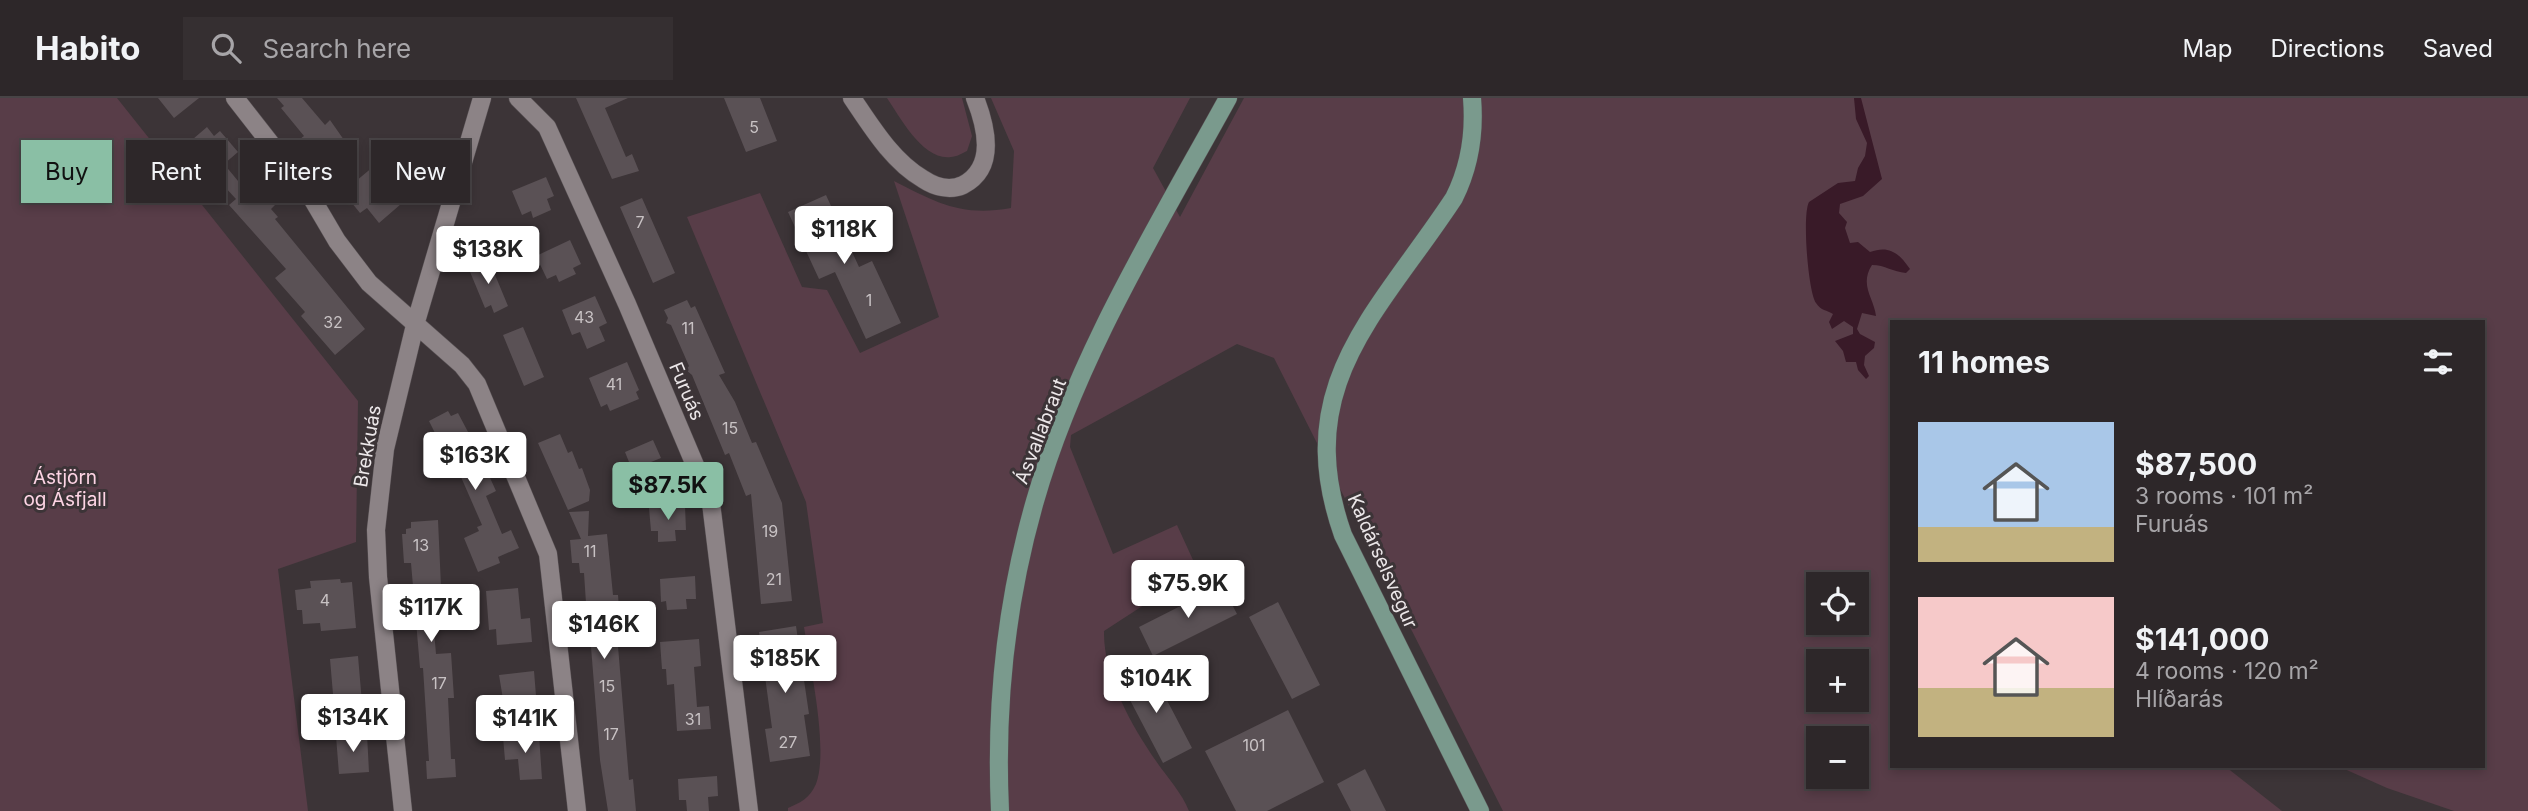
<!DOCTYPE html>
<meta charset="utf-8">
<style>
:root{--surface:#2d2729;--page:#352f31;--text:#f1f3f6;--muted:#a7a5a8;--line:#484446;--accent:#8abfa5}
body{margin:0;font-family:Inter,sans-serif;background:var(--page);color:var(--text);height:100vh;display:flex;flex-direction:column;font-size:26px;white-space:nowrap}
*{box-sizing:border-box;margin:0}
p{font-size:23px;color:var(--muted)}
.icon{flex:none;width:38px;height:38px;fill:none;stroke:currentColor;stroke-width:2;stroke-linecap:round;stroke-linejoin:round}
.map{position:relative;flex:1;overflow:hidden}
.sheet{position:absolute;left:1890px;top:222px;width:595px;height:448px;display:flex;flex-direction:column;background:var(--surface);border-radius:0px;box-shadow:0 4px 10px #0003,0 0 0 2px var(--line)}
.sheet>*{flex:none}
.guide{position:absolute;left:21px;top:42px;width:665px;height:63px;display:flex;gap:14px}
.tools{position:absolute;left:1806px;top:474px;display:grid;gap:14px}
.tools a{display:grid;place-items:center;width:63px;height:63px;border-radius:0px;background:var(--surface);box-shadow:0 4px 10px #0003,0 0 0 2px var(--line);font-size:35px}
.price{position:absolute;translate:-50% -60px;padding:0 16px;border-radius:7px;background:#fff;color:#222;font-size:23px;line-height:46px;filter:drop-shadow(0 2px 4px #0008)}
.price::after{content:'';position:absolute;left:50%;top:42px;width:21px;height:16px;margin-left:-10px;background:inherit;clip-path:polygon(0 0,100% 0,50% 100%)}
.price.active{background:var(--accent);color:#111}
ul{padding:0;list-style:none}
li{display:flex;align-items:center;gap:21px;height:175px;padding:0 28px}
li span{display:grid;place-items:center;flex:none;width:196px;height:140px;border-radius:0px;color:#555}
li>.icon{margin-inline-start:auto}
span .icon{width:84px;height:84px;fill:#fffc;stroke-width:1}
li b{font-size:30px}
h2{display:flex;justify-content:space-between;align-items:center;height:84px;padding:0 28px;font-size:30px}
.pill{padding:0 24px;border-radius:0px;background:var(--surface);box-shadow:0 4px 10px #0003,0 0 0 2px var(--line);font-size:24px;line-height:63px}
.pill.active{background:var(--accent);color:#111}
header{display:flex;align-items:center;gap:42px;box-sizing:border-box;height:98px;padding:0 35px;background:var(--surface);border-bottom:2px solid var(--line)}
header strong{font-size:33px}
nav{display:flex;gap:38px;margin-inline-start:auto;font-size:24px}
.search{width:490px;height:63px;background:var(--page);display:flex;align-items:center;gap:18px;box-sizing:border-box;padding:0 24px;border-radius:0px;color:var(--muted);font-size:26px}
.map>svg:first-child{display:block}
.green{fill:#583d48;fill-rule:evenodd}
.water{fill:#391a28}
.building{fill:#5a5155}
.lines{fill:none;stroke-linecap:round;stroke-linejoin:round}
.street-casing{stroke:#575053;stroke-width:19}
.secondary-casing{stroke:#575053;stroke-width:19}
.street{stroke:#8c8386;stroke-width:18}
.secondary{stroke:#7a9a8d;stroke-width:18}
.labels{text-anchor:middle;stroke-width:6;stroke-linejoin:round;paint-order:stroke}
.number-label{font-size:16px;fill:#c8c2c4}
.street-label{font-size:19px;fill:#ece7e9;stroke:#3c3437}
.park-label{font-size:19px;fill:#fdd4e4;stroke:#3c3437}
</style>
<header>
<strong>Habito</strong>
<div class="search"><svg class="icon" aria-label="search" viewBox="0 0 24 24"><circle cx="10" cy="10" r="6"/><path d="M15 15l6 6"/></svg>Search here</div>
<nav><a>Map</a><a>Directions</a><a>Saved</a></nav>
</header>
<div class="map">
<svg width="2528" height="713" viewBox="0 0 2528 713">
<rect width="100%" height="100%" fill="#3c3437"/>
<path class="green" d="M0 0H117L358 303 356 444 278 471 308 713H0Z
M887 0H962L972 38 967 53C963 55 956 59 951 59 923 63 900 19 887 0Z
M991 0H1190L1153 70 1180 119 1244 0H2528V713H2454L2387 690 2340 669 2483 668V224H1892V668L2226 669 2282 713H1503L1274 260 1237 246 1071 337 1070 349 1113 456 1177 427 1193 462 1190 477 1104 533C1103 577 1131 627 1156 663 1167 679 1182 695 1189 713H788V710C800 705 810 700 816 686 829 651 810 568 804 529L823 525 806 404 687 119 760 95 802 189 827 192 860 255 939 219 894 83C937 105 962 119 1011 110L1014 53ZM1818 486H1857V525H1818ZM1818 564H1857V602H1818ZM1818 640H1857V679H1818Z"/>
<path class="water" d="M1854 0H1861L1882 81 1863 98 1840 106 1839 115 1847 124 1845 130 1850 145 1858 144 1870 154C1889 147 1899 155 1910 171L1906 175C1893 174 1885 167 1872 167 1859 187 1874 200 1876 218L1862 215 1857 231 1860 236 1875 244 1874 250 1865 258 1864 267 1869 278 1866 281 1858 272 1856 264H1846L1843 253 1835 243 1853 236V229L1844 223 1832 231 1829 224 1833 216C1827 212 1821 213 1816 205 1808 193 1802 117 1809 104L1838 85 1855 83 1858 70 1865 58 1867 45 1856 21Z"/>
<path class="building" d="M158 0H199L174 20Z
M277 0H302L325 27 330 22 351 52 332 69 329 66 325 70 300 41 304 38 281 10 284 8Z
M576 0H628L605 10 626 59 632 56 639 73 612 81Z
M724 0H760L777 43 746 54Z
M207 29 214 38 220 33 238 54 224 66 243 89 253 80 276 106 271 111 278 119 275 121 365 231 335 257 301 218 305 214 275 180 286 171 229 107 236 101 186 47Z
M374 68 401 106 379 125 367 110 360 115 343 94Z
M546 79 554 98 547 101 551 112 533 120 531 113 522 117 512 93Z
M826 97 859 169 872 163 901 225 866 241 835 174 819 181 788 114Z
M642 100 675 175 653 185 620 109Z
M570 142 581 166 573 170 576 176 559 184 556 177 547 181 536 158Z
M488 160 508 208 494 215 491 207 485 210 468 169Z
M595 198 607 225 599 229 605 243 587 251 580 234 572 237 562 212Z
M687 202 691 210 695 208 725 275 719 277 735 304 752 345 756 344 782 405 792 503 761 506 751 396 746 398 729 355 725 357 692 277 686 272 689 268 671 227 666 225 668 220 664 212Z
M523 229 544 279 524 288 503 237Z
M627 264 639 292 636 294 639 301 610 313 607 306 601 309 589 280Z
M448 313 451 318 458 315 476 349 496 393 486 398 502 436 511 432 519 450 498 459 500 465 478 474 464 440 479 433 477 429 482 427 447 347 442 349 429 323Z
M560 336 568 355 572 353 579 371 582 370 590 392 589 403 568 412 538 345Z
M653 342 661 360 651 364 656 376 637 384 625 354Z
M685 408 686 432H675L676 443 658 444V433H651L649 410Z
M589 413 588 438 607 436 613 497H618L621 535 617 536 629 682 633 681 636 713H608L600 662 590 536 583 537 581 506 586 505 584 475H580L579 465H572L570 442 581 441 569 414Z
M438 422 441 489 415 499 443 497 444 521H433L436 556 451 555 454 600H448L451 661H455L456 679 427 681 426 663H429L423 570H420L411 465H404L402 436H406V431L411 430V424Z
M695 478 696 501H686L687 511 667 512 666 503 661 504 660 481Z
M340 481 341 485 352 484 356 530 321 533 320 525 303 526 302 512H297L295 492 311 490 310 483Z
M1222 487 1237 516 1153 558 1139 529Z
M518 490 521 521 530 520 532 544 497 547 496 531 489 532 486 493Z
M1278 504 1320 587 1292 601 1249 519Z
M796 528 809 616 804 617 810 658 770 664 765 631 772 630 759 534Z
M699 541 701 568 694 569 697 609 709 608 711 631 677 633 674 586 667 587 666 571H662L660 544Z
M358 558 362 605 334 608 330 561Z
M1149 568 1192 650 1163 665 1120 583Z
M534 573 537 610 505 613 499 577Z
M1288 612 1324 684 1267 713H1236L1205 653Z
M367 636 369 674 339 676 336 638Z
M539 637 542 681 520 682 518 661 505 662 503 639Z
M1365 671 1386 713H1351L1337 686Z
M717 678 718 698 708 699 709 713H687L686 702H679L678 681Z"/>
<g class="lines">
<g class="street-casing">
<path id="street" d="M235 0 307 92 337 143 369 185 462 267 477 286 548 456 577 713
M518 0 547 29 627 206 711 405 749 713
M852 0C871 28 892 63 923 81 935 89 950 93 963 87 997 69 986 28 975 0
M403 713 378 479 376 432 385 351 415 227 482 0"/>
</g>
<g class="secondary-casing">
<path id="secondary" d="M1472 0C1475 36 1470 68 1454 100 1377 217 1290 287 1343 437L1480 713
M1000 713C995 607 1006 504 1035 403 1076 260 1157 129 1228 0"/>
</g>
<use href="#street" class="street"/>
<use href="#secondary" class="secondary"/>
</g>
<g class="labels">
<g class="number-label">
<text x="754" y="35">5</text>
<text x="640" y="130">7</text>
<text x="869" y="208">1</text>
<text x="584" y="225">43</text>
<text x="333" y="230">32</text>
<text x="688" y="236">11</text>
<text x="614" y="292">41</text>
<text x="730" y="336">15</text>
<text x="770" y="439">19</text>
<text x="421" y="453">13</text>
<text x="590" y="459">11</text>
<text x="774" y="487">21</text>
<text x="325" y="508">4</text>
<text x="439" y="591">17</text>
<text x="607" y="594">15</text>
<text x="693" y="627">31</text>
<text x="611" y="642">17</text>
<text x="788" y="650">27</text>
<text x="1254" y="653">101</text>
</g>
<g class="street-label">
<text transform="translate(687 293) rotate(67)" y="7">Furuás</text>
<text transform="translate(1040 333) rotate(-69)" y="7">Ásvallabraut</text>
<text transform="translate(367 348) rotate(-80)" y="7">Brekkuás</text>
<text transform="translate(1383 463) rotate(66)" y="7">Kaldárselsvegur</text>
</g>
<g class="park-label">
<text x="65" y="386">Ástjörn<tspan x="65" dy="22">og Ásfjall</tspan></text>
</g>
</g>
</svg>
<div class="tools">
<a><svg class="icon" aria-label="locate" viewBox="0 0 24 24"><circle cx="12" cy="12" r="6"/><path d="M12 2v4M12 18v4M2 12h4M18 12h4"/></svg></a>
<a>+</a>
<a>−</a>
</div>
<b class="price" style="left:844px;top:168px">$118K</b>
<b class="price" style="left:488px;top:188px">$138K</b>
<b class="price" style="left:475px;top:394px">$163K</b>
<b class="price active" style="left:668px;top:424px">$87.5K</b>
<b class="price" style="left:1188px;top:522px">$75.9K</b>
<b class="price" style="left:431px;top:546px">$117K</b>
<b class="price" style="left:604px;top:563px">$146K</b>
<b class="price" style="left:785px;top:597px">$185K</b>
<b class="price" style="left:1156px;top:617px">$104K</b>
<b class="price" style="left:353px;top:656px">$134K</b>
<b class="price" style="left:525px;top:657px">$141K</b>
<div class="guide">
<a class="pill active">Buy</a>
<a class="pill">Rent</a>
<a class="pill">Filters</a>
<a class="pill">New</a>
</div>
<section class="sheet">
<h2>11 homes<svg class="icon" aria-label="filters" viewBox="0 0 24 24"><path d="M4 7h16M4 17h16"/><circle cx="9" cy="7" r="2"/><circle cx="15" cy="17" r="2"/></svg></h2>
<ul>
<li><span style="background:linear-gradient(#a9c7e8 75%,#c2b280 0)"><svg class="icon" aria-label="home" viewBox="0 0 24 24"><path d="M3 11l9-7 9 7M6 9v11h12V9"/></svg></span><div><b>$87,500</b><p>3 rooms · 101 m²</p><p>Furuás</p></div></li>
<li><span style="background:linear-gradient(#f6c9c9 65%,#c2b280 0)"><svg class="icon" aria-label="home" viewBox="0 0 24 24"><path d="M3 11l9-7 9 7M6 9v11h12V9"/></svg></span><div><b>$141,000</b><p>4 rooms · 120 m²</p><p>Hlíðarás</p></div></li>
</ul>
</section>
</div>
